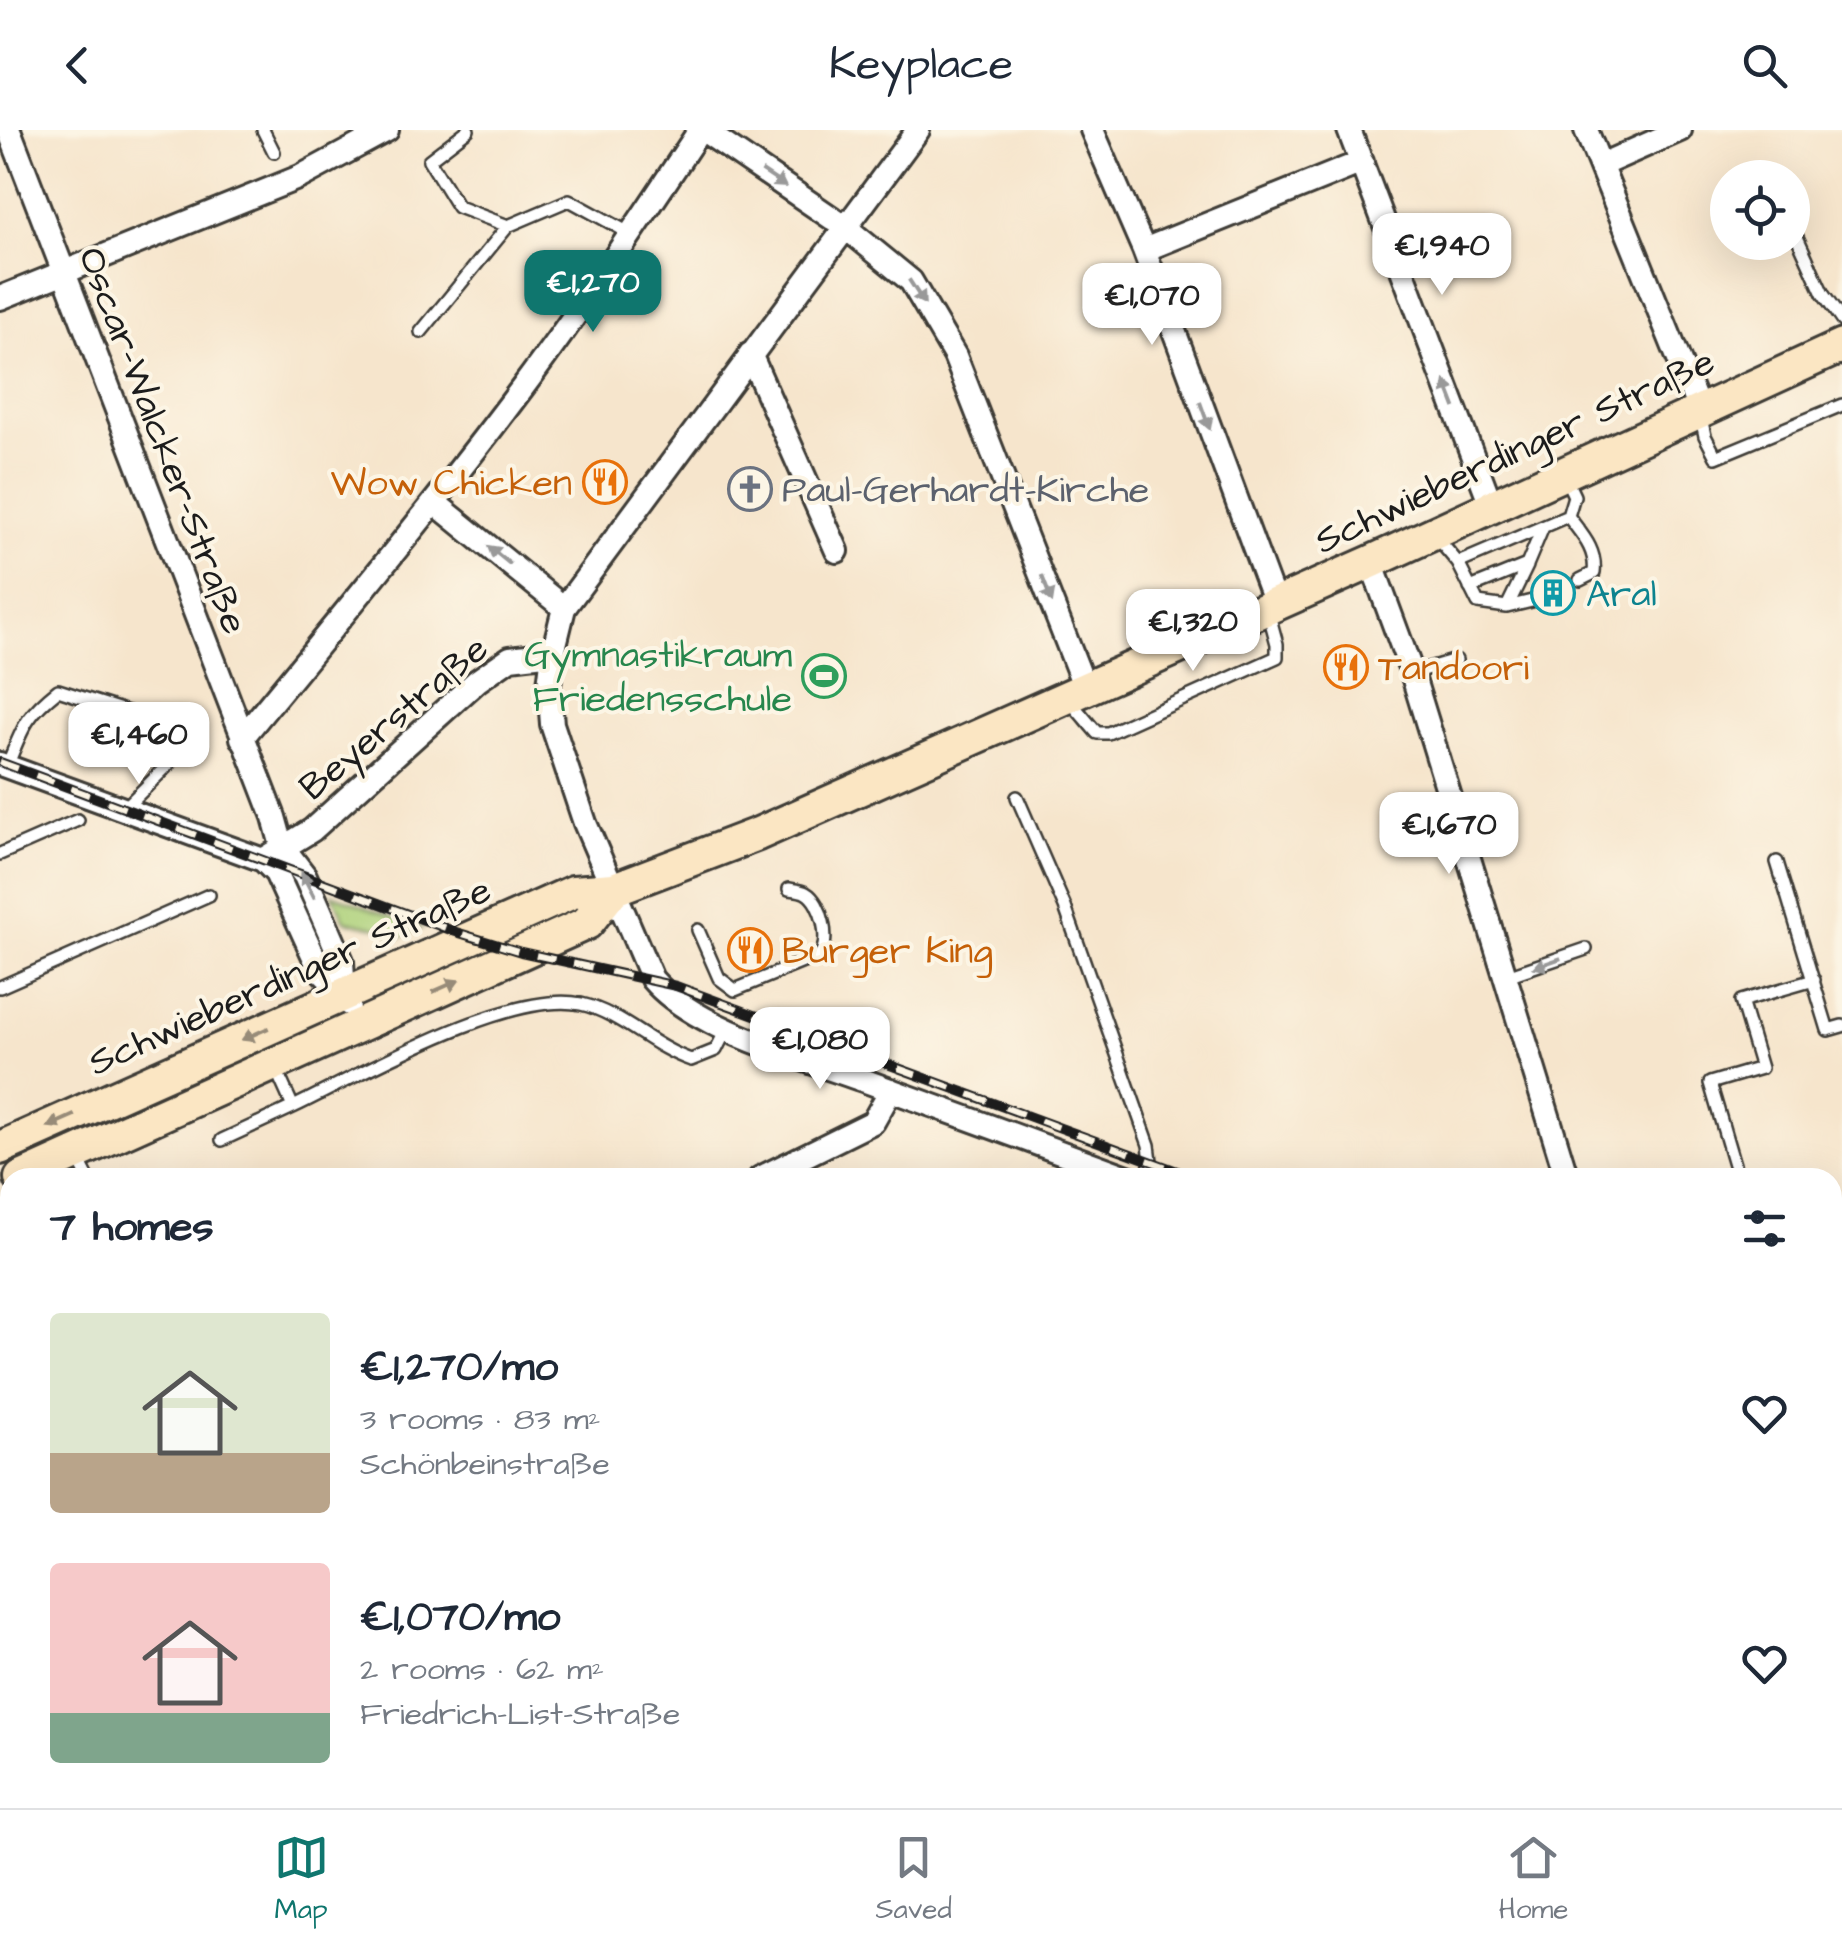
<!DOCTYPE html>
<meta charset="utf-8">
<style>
:root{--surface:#fff;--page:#f2f2f3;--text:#1f2937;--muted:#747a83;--line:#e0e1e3;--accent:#0f766e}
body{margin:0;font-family:"Architects Daughter",sans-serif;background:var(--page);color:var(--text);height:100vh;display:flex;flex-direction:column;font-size:38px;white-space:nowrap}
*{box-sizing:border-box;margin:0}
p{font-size:32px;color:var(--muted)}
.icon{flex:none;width:55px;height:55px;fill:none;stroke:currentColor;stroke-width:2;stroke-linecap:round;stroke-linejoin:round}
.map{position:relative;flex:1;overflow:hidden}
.details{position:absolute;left:0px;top:1038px;width:1842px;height:642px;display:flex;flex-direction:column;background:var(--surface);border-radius:30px 30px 0 0;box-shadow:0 10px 40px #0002}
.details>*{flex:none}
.tools{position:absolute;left:1710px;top:30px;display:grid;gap:20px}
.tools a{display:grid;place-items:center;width:100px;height:100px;border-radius:50%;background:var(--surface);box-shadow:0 10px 40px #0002;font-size:50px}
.price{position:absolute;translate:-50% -85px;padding:0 22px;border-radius:20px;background:#fff;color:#222;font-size:32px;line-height:65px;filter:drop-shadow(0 2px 5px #0008)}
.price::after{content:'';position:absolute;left:50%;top:60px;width:30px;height:22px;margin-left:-15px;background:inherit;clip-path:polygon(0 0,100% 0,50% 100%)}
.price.selected{background:var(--accent);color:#fff}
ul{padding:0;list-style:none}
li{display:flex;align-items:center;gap:30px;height:250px;padding:0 50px}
li span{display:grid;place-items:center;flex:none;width:280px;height:200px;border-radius:10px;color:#555}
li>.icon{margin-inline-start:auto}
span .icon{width:120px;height:120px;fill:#fffc;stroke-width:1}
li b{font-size:42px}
h2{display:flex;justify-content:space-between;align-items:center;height:120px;padding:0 50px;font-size:42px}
header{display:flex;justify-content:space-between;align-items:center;height:130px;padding:0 50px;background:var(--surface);font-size:45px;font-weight:600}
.tabs{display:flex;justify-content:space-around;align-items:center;height:140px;border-top:2px solid var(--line);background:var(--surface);font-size:28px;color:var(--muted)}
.tabs a{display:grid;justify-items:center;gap:5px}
.tabs .selected{color:var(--accent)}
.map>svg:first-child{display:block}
.green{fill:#add17a;stroke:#64764b;stroke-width:2.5}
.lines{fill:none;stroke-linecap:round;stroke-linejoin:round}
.service-casing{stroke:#3d3a36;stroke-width:16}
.minor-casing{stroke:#3d3a36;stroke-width:28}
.tertiary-casing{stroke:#3d3a36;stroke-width:35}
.secondary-casing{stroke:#3d3a36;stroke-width:38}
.service{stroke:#fff;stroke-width:11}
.minor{stroke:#fff;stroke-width:22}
.tertiary{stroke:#fff;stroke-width:30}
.secondary{stroke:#fbe6c3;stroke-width:32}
.rail-casing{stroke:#1c1c1c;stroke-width:10}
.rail{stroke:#fcf5e5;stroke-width:6;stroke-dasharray:19;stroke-linecap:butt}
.oneway{fill:#999}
.oneway2{fill:#978b78}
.labels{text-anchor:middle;stroke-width:8;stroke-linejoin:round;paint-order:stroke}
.street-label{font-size:38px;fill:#1c1c1c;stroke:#fcf5e5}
.food-label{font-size:38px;fill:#c56008;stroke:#fcf5e5;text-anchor:start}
.worship-label{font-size:38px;fill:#5b616d;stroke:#fcf5e5;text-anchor:start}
.culture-label{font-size:38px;fill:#0d838f;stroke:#fcf5e5;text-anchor:start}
.leisure-label{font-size:38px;fill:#27864d;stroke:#fcf5e5;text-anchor:end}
</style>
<header><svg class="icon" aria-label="back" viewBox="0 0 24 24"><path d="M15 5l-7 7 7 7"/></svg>Keyplace<svg class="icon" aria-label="search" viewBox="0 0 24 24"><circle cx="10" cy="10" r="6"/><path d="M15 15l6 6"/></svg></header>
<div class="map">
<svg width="1842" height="1678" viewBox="0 0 1842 1678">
<rect width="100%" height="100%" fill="#fcf5e5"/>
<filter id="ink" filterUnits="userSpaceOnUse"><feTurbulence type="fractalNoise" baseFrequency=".01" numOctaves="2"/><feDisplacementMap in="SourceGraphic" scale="20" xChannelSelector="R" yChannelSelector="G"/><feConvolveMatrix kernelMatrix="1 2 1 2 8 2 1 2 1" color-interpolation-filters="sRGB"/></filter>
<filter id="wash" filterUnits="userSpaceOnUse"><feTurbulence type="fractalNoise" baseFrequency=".0048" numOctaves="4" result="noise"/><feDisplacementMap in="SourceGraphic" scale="40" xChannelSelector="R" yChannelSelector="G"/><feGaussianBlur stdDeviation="2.25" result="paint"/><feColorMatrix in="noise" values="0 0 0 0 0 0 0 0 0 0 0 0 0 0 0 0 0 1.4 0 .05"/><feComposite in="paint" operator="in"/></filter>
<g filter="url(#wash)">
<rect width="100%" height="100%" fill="#f6e5cc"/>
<path class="green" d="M332 764 422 798 395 809 383 799 345 791Z"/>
</g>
<g filter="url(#ink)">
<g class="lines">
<g class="service-casing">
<path id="service" d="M263 0 274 22
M468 0 429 30 458 77 508 96
M1792 96 1823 164 1842 191
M421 202 508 96 569 70 631 104
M1700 283 1705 306 1716 327 1842 275
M1568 386C1581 404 1597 419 1594 443L1580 450
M1436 407 1458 433 1568 386 1574 366 1565 347
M1458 433 1478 473 1507 477 1532 471
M1470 458 1527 435 1543 397
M1507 477 1527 436
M1412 543 1456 530
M1069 570 1097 603H1108L1277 527V514L1268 481
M7 636C23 598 24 587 58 560L181 599 169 634 124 679
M1017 667 1065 777 1149 1015 1151 1031 1147 1048
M0 724 78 690
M1777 732 1828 900 1842 896
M698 800 719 848 735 860 820 825C831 811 822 772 806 763 801 760 795 760 789 759
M1507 846 1586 819
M0 857 209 765
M293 977C360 945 509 859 581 874 621 883 652 917 691 930L716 920 727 898
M222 1010 293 977 275 937
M76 1024 88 1048
M1738 1048 1710 953 1761 938 1741 871 1814 850
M0 1400 10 1393"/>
</g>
<g class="minor-casing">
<path id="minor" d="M9 0 274 687 282 716 305 746 342 831 344 864 349 874
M703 0 845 97 911 151 955 226 1085 558
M918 0 564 478 553 523 549 555 552 594 585 693 652 849C696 901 807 929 871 953 957 984 1044 1016 1130 1048
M1092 0 1144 120 1275 473
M1349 0 1492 377
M1586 0 1699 279
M1601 35 1680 0
M1144 120 1362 32
M0 168 300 47 387 0
M750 224 837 421
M435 373 564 478
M1371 432 1412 543 1567 1048
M242 608C337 492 433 377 523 257 585 174 642 87 700 0
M0 634 263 730 312 700 477 551 510 528 553 523
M263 730 276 743 320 840 344 864
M760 1048 873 992 891 960
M1832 1169 1842 1164
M1832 1297 1842 1301
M0 1663 10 1659
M1359 1670 1363 1678
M1599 1670 1603 1678
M421 1678 437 1670
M910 1678 925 1670
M1825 1678 1842 1670"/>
</g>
<g class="tertiary-casing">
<path id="tertiary" d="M0 1257 10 1271
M294 1670 299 1678"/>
</g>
<g class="secondary-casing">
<path id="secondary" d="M0 1018 573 762 614 759 758 704 1371 432 1842 216
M21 1048 587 793 614 759"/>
</g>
<use href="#service" class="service"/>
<use href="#minor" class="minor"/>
<use href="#tertiary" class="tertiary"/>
<use href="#secondary" class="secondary"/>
<g class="rail-casing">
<path id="rail" d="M0 632 456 802 521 822 676 856 1196 1048"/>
</g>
<use href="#rail" class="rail"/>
</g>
<defs><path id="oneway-solid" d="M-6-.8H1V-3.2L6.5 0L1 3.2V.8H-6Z" transform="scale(2.5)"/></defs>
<g class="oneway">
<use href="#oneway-solid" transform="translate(774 49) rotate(34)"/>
<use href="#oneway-solid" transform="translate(917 162) rotate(57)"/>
<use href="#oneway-solid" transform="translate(1450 264) rotate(-111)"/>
<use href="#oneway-solid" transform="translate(1205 286) rotate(70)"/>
<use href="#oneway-solid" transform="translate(499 425) rotate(-141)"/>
<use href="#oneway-solid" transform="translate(1047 459) rotate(69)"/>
<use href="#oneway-solid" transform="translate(308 755) rotate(-117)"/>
<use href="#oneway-solid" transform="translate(1547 833) rotate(161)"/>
</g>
<g class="oneway2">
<use href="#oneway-solid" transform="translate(446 856) rotate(-24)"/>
<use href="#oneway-solid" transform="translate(255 904) rotate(156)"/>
<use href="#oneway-solid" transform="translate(61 991) rotate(156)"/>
</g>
</g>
<defs>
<g id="restaurant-ring" transform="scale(2.25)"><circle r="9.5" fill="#fcf5e5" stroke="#e8710a" stroke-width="1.5"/><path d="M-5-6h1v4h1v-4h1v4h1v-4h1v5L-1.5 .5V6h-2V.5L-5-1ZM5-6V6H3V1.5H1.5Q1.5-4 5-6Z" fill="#e8710a"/></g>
<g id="church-ring" transform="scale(2.25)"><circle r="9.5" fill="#fcf5e5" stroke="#6b7280" stroke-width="1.5"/><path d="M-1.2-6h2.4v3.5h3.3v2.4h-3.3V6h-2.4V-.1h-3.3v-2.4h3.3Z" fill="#6b7280"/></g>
<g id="building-ring" transform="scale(2.25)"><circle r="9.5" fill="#fcf5e5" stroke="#0f9aa8" stroke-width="1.5"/><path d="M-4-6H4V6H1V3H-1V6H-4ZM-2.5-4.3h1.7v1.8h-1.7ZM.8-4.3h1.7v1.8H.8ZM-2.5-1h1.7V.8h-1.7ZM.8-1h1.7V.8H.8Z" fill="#0f9aa8"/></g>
<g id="stadium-ring" transform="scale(2.25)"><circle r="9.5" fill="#fcf5e5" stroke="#2e9e5b" stroke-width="1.5"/><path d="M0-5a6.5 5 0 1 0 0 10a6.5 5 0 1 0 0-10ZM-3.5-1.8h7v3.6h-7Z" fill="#2e9e5b"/></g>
</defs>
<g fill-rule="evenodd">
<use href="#restaurant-ring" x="605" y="352"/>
<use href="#church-ring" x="750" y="359"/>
<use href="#building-ring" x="1553" y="463"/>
<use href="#restaurant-ring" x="1346" y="537"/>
<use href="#stadium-ring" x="824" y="546"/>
<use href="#restaurant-ring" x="750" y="820"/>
</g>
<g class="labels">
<g class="street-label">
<text transform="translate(164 310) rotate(69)" y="13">Oscar-Walcker-Straße</text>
<text transform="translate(1514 320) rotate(-25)" y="13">Schwieberdinger Straße</text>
<text transform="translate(393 587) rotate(-40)" y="13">Beyerstraße</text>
<text transform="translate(289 845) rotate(-24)" y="13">Schwieberdinger Straße</text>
</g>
<g class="food-label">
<text x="572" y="365" text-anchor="end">Wow Chicken</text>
<text x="1378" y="550">Tandoori</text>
<text x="782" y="833">Burger King</text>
</g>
<g class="worship-label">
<text x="782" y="372">Paul-Gerhardt-Kirche</text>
</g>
<g class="culture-label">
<text x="1586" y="476">Aral</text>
</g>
<g class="leisure-label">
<text x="792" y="537">Gymnastikraum<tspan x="792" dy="44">Friedensschule</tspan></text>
</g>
</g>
</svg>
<div class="tools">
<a><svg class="icon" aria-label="locate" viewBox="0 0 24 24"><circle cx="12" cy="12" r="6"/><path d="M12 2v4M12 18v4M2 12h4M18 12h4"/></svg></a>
</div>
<b class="price" style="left:1442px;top:168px">€1,940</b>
<b class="price selected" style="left:593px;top:205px">€1,270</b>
<b class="price" style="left:1152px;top:218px">€1,070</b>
<b class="price" style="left:1193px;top:544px">€1,320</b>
<b class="price" style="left:139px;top:657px">€1,460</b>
<b class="price" style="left:1449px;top:747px">€1,670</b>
<b class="price" style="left:820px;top:962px">€1,080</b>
<section class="details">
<h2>7 homes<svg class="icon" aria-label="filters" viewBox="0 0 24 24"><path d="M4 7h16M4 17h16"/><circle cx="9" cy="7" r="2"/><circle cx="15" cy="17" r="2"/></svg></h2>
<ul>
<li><span style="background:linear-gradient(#dfe7d0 70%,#b9a48a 0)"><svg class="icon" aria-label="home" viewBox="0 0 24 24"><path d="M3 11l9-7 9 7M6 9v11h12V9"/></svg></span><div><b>€1,270/mo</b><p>3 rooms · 83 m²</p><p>Schönbeinstraße</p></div><svg class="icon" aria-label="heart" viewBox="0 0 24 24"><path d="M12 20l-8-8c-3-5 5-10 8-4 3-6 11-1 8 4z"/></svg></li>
<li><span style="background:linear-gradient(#f6c9c9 75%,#7fa58c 0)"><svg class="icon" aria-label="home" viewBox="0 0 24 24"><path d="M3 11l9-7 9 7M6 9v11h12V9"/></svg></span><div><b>€1,070/mo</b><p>2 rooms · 62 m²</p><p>Friedrich-List-Straße</p></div><svg class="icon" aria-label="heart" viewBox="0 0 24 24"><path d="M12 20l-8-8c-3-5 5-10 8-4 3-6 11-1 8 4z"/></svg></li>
</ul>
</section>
</div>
<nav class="tabs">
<a class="selected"><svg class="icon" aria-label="map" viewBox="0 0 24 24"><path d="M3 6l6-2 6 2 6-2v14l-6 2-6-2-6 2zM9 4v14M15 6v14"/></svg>Map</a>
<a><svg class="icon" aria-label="saved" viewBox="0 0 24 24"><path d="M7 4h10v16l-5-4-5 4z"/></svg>Saved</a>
<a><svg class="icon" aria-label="home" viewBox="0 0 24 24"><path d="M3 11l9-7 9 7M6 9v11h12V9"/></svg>Home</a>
</nav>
